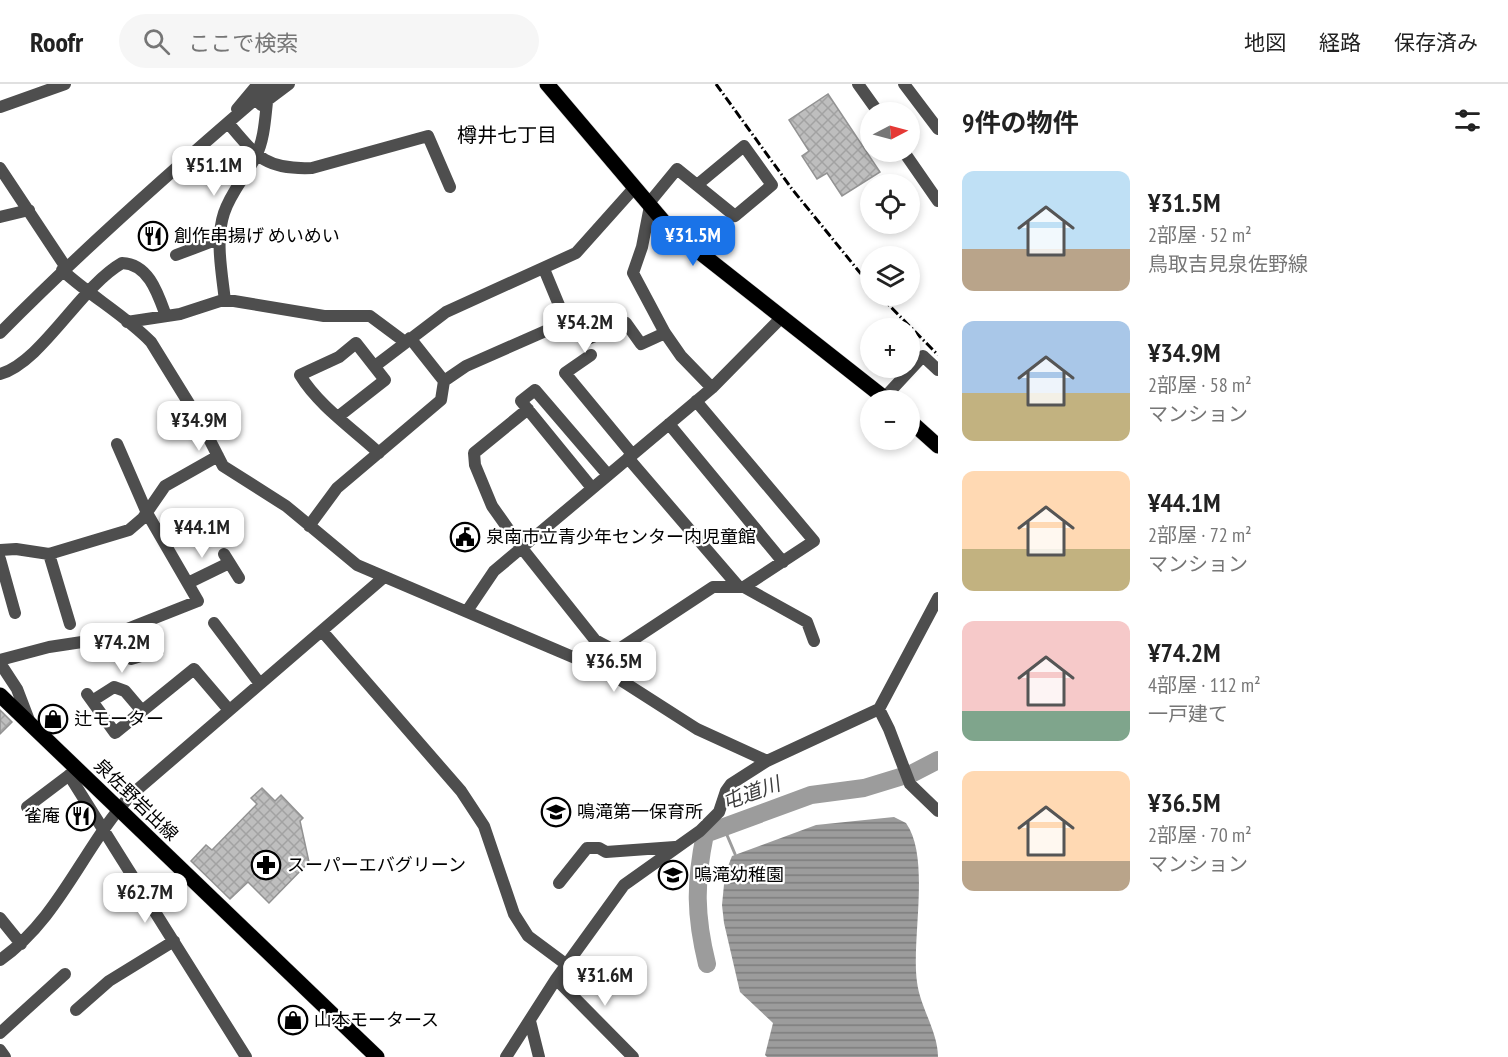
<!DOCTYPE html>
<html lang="ja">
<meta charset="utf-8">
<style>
:root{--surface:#fff;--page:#f6f6f6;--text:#222;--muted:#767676;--line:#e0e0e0;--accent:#1a73e8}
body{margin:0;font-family:"PT Sans Narrow","Noto Sans JP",sans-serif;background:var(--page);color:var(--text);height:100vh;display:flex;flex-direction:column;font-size:22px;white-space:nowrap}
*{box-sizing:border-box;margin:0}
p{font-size:20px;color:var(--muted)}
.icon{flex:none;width:33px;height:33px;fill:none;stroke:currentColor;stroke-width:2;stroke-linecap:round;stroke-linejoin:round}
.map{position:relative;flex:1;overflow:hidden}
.panel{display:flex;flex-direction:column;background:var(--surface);width:570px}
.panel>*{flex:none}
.needle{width:39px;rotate:84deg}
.buttons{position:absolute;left:860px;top:18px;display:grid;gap:12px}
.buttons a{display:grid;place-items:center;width:60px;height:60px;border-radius:50%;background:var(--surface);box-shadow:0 3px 9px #0003;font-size:30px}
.price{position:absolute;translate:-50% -51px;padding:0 14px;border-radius:12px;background:#fff;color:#222;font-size:20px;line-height:39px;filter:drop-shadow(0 2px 3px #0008)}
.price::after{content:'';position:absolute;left:50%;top:36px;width:18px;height:14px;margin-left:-9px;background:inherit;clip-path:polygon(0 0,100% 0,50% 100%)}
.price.on{background:var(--accent);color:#fff}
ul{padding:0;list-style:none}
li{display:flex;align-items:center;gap:18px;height:150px;padding:0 24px}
li span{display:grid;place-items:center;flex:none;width:168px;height:120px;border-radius:12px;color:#555}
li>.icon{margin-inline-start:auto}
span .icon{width:72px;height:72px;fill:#fffc;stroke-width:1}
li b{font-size:26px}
h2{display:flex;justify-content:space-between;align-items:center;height:72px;padding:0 24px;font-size:26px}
header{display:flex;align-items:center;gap:36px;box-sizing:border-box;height:84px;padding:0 30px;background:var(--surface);border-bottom:2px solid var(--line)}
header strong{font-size:28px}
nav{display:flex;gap:33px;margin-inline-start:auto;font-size:21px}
.search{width:420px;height:54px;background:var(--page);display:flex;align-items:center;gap:15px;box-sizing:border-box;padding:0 21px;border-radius:33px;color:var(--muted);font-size:22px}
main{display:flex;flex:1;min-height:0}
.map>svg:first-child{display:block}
.water{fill:url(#water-rules)}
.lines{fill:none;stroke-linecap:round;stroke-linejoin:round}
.stream{stroke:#9c9c9c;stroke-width:3}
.river{stroke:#9c9c9c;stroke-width:18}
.building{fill:url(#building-cross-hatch);stroke:#929292;stroke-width:1.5}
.major-casing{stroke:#dbdbdb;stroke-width:16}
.minor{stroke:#4e4e4e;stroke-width:12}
.major{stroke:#000;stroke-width:15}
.rail{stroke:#000;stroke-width:3;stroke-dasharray:9 3 1.5 3;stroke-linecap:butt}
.labels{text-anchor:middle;stroke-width:4.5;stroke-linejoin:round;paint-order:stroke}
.poi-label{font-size:18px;fill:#000;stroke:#fff;text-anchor:start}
.street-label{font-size:18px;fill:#000;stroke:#fff}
.neighbourhood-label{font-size:20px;fill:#000;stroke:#fff}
.water-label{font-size:20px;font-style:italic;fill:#3d3d3d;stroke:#fff}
</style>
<header>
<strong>Roofr</strong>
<div class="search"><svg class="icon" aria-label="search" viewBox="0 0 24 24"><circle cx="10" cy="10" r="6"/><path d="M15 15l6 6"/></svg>ここで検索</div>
<nav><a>地図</a><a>経路</a><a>保存済み</a></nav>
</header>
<main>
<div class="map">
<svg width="938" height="973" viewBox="0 0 938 973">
<defs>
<pattern id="water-rules" width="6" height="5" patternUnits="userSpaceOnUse" patternTransform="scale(1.5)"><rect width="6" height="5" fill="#9c9c9c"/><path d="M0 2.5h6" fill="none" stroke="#7d7d7d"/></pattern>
<pattern id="building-cross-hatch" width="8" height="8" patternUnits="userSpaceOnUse" patternTransform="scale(1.5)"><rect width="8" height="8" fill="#bebebe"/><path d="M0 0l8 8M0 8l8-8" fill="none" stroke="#a2a2a2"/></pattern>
</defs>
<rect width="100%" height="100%" fill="#fff"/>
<path class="water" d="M894 733 906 739C931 774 911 855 917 898 920 923 938 948 938 973H767L765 971 773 939 740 908 724 839 722 821 725 790 732 772 816 741Z"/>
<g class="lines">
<path class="stream" d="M724 744 735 770"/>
<path class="river" d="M707 880C695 831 695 799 705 750L811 711 864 704 913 689 938 676"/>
</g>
<path class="building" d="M828 10 880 88 842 112 827 89 817 95 802 72 809 67 789 36Z
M0 626 12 638 0 650Z
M262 704 275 717 281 711 303 734 300 737 309 778 269 819 248 798 230 815 191 777 206 761 212 766 257 720 251 714Z"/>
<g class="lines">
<g class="major-casing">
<path id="major" d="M547 0 670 145 887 316
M909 336 938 362
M0 611 377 973"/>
</g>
<path class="minor" d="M858 0 878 28
M904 0 938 45
M261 21 289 0
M0 23 65 0
M237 25 258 0
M228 39C256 72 265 86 312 84L428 52 450 103
M904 68 938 117
M0 84 65 182
M649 119 677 85 735 132 772 101 744 62 697 101
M650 122 642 163 633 189 665 249 681 272 712 304
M0 133 29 126
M176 171 221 154
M544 185 566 238 588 255 626 239 641 260 665 249
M62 186C90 212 125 231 151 258L201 339 223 382 286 422 357 481 608 588 697 645 767 677
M225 217C222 189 215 156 224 129 231 108 246 92 256 72 264 56 265 36 267 18
M127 238 180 230 220 217H234L324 232H370L405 258
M0 249C87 161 179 80 273 0
M591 271 565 289 632 370
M375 282 446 228 576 169 635 103
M0 290C42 278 80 203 122 179 149 180 158 210 166 232
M444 297 466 282 566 238
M884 314 923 272 938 286
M696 317 814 457 744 503
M528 325 474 369 475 381 492 422 521 463 595 556 616 567
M339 332 385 296 356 259 339 273 300 291C318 321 353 345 379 369
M669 340 783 478
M117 360 147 429 198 517 122 547 131 575 158 567 148 539
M628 374 738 502
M592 404 521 317 535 306 608 391
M309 442 337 404 441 316 444 297 410 254
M0 466 16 465 49 470 129 446 143 434 165 402 218 372
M49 470 70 540
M224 470 239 494
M0 475 15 529
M188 499 229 479
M467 527 494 487 712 304 782 233
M214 539 260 600
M322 547 461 707 484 742 514 830 528 852 567 881
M0 576 49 563 82 558
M0 579 17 605 30 639
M608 588 616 567 713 503H744L807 538 814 557
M87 610 115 649 194 585 229 626
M92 617 114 603 125 607 142 627
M879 625 889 645 910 700 938 727
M69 691 246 973
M27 723 76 686
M559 799 587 764H599L606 768 675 763
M0 834 21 860
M0 876C60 834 83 763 131 711L383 494
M556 895 633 973
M76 926 109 897 174 857
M530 937 539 973
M0 949 65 890
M0 966 5 973
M506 973 556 895 624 801 700 747 719 728 726 707 731 700 767 677 879 625 938 514"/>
<use href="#major" class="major"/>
<path class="rail" d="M716 0 792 105 870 201
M880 212 938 271"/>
</g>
<defs>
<g id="restaurant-ring" transform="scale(1.5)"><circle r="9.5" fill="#fff" stroke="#000" stroke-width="1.5"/><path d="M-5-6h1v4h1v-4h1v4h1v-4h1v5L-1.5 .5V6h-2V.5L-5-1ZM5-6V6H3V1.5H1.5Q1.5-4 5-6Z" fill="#000"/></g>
<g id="civic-ring" transform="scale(1.5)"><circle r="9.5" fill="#fff" stroke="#000" stroke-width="1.5"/><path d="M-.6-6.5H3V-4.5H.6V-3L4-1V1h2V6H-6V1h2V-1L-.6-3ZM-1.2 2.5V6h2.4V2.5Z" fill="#000"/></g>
<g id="shop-ring" transform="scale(1.5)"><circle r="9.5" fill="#fff" stroke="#000" stroke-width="1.5"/><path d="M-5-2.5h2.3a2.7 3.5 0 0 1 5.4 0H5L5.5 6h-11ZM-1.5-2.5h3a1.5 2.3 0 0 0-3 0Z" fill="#000"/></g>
<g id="school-ring" transform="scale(1.5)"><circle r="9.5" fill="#fff" stroke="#000" stroke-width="1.5"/><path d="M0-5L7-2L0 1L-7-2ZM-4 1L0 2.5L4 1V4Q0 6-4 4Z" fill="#000"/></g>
<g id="pharmacy-ring" transform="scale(1.5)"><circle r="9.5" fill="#fff" stroke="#000" stroke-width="1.5"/><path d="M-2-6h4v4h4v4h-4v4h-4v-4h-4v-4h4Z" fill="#000"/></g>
</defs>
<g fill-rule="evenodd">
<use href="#restaurant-ring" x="153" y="152"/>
<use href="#civic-ring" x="465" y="453"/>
<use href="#shop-ring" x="53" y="635"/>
<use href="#school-ring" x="556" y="728"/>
<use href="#restaurant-ring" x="81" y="732"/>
<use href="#pharmacy-ring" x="266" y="781"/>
<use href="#school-ring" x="673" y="791"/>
<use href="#shop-ring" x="293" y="936"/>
</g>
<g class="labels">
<g class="poi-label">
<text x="174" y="158">創作串揚げ めいめい</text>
<text x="486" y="459">泉南市立青少年センター内児童館</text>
<text x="74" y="641">辻モーター</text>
<text x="577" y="734">鳴滝第一保育所</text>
<text x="60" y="738" text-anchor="end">雀庵</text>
<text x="287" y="787">スーパーエバグリーン</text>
<text x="694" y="797">鳴滝幼稚園</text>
<text x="314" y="942">山本モータース</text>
</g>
<g class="street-label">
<text transform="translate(136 716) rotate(44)" y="6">泉佐野岩出線</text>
</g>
<g class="neighbourhood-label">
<text x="507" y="58">樽井七丁目</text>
</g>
<g class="water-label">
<text transform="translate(751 709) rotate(-20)" y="7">屯道川</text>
</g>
</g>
</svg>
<div class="buttons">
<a><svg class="needle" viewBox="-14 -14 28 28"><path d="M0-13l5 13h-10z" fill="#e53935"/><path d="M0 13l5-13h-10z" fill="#767676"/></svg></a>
<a><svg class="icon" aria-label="locate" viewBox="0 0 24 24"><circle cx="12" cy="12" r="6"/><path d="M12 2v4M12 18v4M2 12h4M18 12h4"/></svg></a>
<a><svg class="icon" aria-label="layers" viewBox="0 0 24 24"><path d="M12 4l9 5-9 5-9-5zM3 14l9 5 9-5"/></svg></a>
<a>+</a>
<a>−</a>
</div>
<b class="price" style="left:214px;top:113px">¥51.1M</b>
<b class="price on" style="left:693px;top:183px">¥31.5M</b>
<b class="price" style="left:585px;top:270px">¥54.2M</b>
<b class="price" style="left:199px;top:368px">¥34.9M</b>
<b class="price" style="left:202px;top:475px">¥44.1M</b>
<b class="price" style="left:122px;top:590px">¥74.2M</b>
<b class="price" style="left:614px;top:609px">¥36.5M</b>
<b class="price" style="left:145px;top:840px">¥62.7M</b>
<b class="price" style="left:605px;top:923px">¥31.6M</b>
</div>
<section class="panel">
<h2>9件の物件<svg class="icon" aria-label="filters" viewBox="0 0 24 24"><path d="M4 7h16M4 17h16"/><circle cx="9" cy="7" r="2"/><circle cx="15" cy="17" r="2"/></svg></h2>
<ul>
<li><span style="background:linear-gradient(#bfe0f5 65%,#b9a48a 0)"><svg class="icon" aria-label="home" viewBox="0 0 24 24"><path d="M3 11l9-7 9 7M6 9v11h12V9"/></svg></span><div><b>¥31.5M</b><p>2部屋 · 52 m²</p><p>鳥取吉見泉佐野線</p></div></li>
<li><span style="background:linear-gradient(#a9c7e8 60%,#c2b280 0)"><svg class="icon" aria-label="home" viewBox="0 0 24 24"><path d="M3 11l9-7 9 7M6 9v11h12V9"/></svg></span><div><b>¥34.9M</b><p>2部屋 · 58 m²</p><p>マンション</p></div></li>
<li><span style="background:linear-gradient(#ffd9b3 65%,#c2b280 0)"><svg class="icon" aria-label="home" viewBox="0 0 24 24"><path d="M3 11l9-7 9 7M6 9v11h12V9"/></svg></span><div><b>¥44.1M</b><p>2部屋 · 72 m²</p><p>マンション</p></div></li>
<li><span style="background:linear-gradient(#f6c9c9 75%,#7fa58c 0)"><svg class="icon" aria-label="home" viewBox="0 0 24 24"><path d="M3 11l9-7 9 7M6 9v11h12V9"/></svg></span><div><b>¥74.2M</b><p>4部屋 · 112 m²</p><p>一戸建て</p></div></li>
<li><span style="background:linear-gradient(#ffd9b3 75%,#b9a48a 0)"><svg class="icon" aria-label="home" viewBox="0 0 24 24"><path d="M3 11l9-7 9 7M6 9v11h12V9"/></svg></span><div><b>¥36.5M</b><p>2部屋 · 70 m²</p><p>マンション</p></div></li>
</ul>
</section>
</main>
